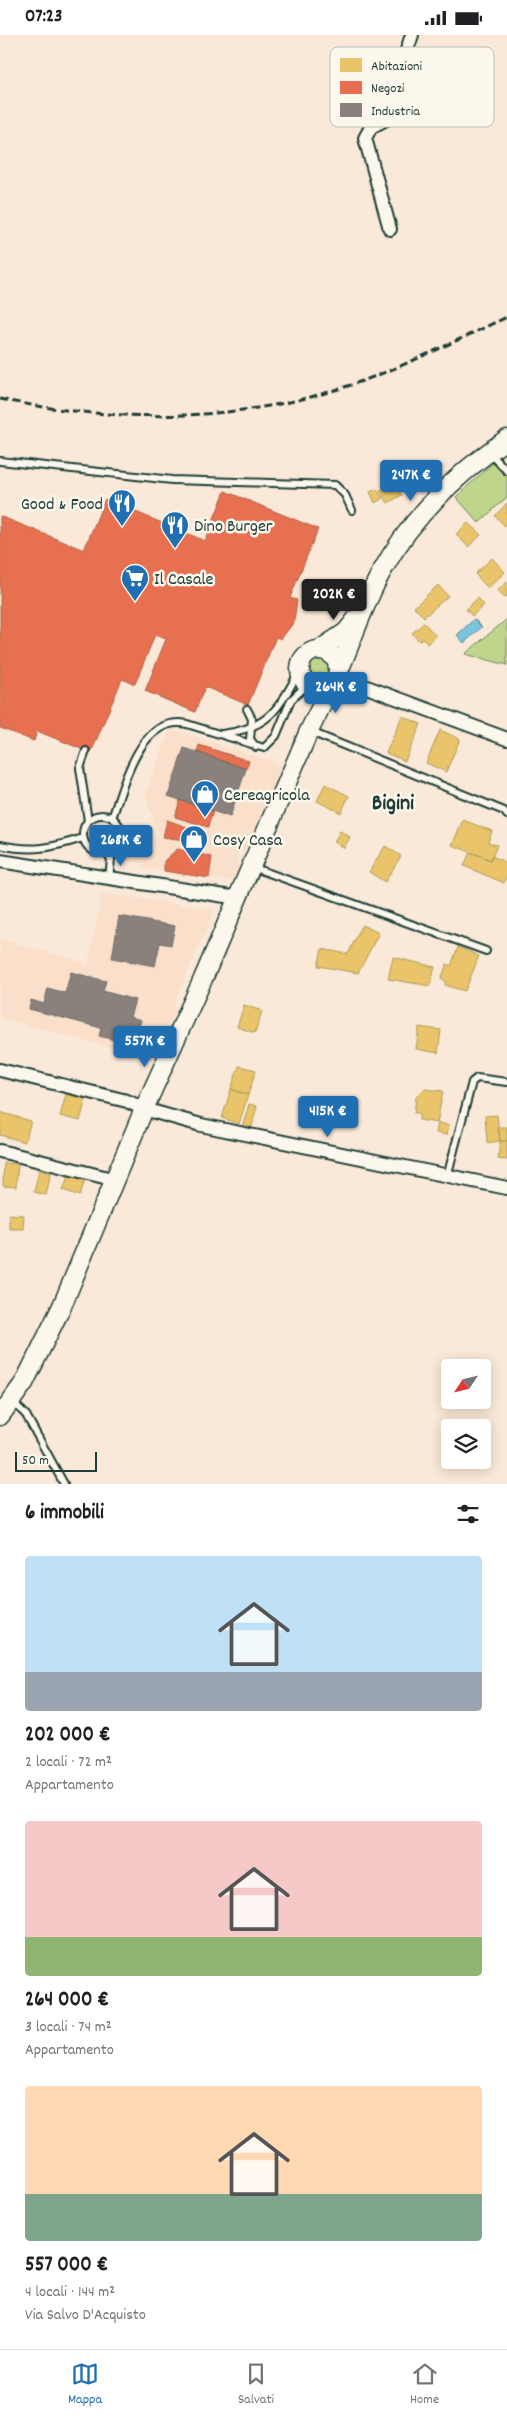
<!DOCTYPE html>
<html lang="it">
<meta charset="utf-8">
<style>
:root{--surface:#fff;--page:#f2f2f2;--text:#202124;--muted:#757577;--line:#e0e0e0;--accent:#1f6fb2}
body{margin:0;font-family:Dekko,sans-serif;background:var(--page);color:var(--text);height:100vh;display:flex;flex-direction:column;font-size:19px;white-space:nowrap}
*{box-sizing:border-box;margin:0}
p{font-size:16px;color:var(--muted)}
.icon{flex:none;width:28px;height:28px;fill:none;stroke:currentColor;stroke-width:2;stroke-linecap:round;stroke-linejoin:round}
.map{position:relative;height:1449px;overflow:hidden}
.side{display:flex;flex-direction:column;background:var(--surface);flex:1}
.side>*{flex:none}
.needle{width:32px;rotate:235deg}
.controls{position:absolute;left:441px;top:1324px;display:grid;gap:10px}
.controls a{display:grid;place-items:center;width:50px;height:50px;border-radius:5px;background:var(--surface);box-shadow:0 2px 12px #0003;font-size:25px}
.scale{position:absolute;left:15px;bottom:12px;width:82px;box-sizing:border-box;padding-left:5px;border:2px solid #1f3d34;border-top:0;font-size:14px;line-height:18px;white-space:nowrap;color:#1f3d34;-webkit-text-stroke:4px #fbf7ec;paint-order:stroke}
.price{position:absolute;translate:-50% -42px;padding:0 11px;border-radius:5px;background:var(--accent);color:#fff;font-size:16px;line-height:32px;filter:drop-shadow(0 1px 2px #0008)}
.price::after{content:'';position:absolute;left:50%;top:30px;width:15px;height:11px;margin-left:-8px;background:inherit;clip-path:polygon(0 0,100% 0,50% 100%)}
.price.current{background:#222;color:#fff}
ul{padding:0;list-style:none}
li{display:grid;align-content:center;gap:10px;height:265px;padding:0 25px}
li span{display:grid;place-items:center;height:155px;border-radius:5px;color:#555}
li>.icon{margin-inline-start:auto}
span .icon{width:90px;height:90px;fill:#fffc;stroke-width:1}
li b{font-size:21px}
h2{display:flex;justify-content:space-between;align-items:center;height:60px;padding:0 25px;font-size:21px}
.status{display:flex;justify-content:space-between;align-items:center;height:35px;padding:0 25px;background:var(--surface);direction:ltr}
.status svg{height:14px;fill:currentColor}
.menu{display:flex;justify-content:space-around;align-items:center;height:70px;border-top:1px solid var(--line);background:var(--surface);font-size:14px;color:var(--muted)}
.menu a{display:grid;justify-items:center;gap:2px}
.menu .current{color:var(--accent)}
.map>svg:first-child{display:block}
.built{fill:#fadfca}
.green{fill:#bed58b;stroke:#6e8960}
.water{fill:#7bc4dc;stroke:#568e99}
.homes{fill:#e9c46a;stroke:#ac9c5a}
.shops{fill:#e76f51;stroke:#ab6048}
.industry{fill:#8a817c;stroke:#6a6d66}
.lines{fill:none;stroke-linecap:round;stroke-linejoin:round}
.service-casing{stroke:#1f3d34;stroke-width:10}
.minor-casing{stroke:#1f3d34;stroke-width:16}
.secondary-casing{stroke:#1f3d34;stroke-width:21}
.service{stroke:#fbf7ec;stroke-width:6}
.minor{stroke:#fbf7ec;stroke-width:12}
.secondary{stroke:#fbf7ec;stroke-width:18}
.rail{stroke:#1f3d34;stroke-width:3;stroke-dasharray:8 4;stroke-linecap:butt}
.labels{text-anchor:middle;stroke-width:5;stroke-linejoin:round;paint-order:stroke}
.poi-label{font-size:18px;fill:#1f3d34;stroke:#fbf7ec;text-anchor:start}
.district-label{font-size:22px;font-weight:bold;fill:#1f3d34;stroke:#fbf7ec}
.key{fill:#fbf7ec;stroke:#b9bfb5;stroke-width:1}
.key-label{font-size:14px;fill:#1f3d34}
</style>
<div class="status"><b>07:23</b><svg viewBox="0 0 49 12"><path d="M0 12V9h3v3zM5 12V6h3v6zM10 12V3h3v9zM15 12V0h3v12zM26 1h20v11H26zM47 4h2v5h-2z"/></svg></div>
<div class="map">
<svg width="507" height="1449" viewBox="0 0 507 1449">
<rect width="100%" height="100%" fill="#fae9d8"/>
<filter id="ink" filterUnits="userSpaceOnUse"><feTurbulence type="fractalNoise" baseFrequency=".02" numOctaves="2"/><feDisplacementMap in="SourceGraphic" scale="10" xChannelSelector="R" yChannelSelector="G"/><feConvolveMatrix kernelMatrix="1 2 1 2 8 2 1 2 1" color-interpolation-filters="sRGB"/></filter>
<g filter="url(#ink)">
<path class="built" d="M170 694 285 731 245 816 239 815 236 829 240 833 233 846 142 833V828L132 827 131 831 120 829 121 824 159 801 145 761Z
M102 858 215 875 174 968 176 973 154 1024 0 983V904L88 929Z"/>
<path class="green" d="M494 427 507 441V462L479 488 456 462Z
M507 584V630L465 619Z
M307 633a11 11 0 1 1 22 0a11 11 0 1 1-22 0Z"/>
<path class="water" d="M474 584 482 592 464 608 457 600Z"/>
<path class="homes" d="M396 446 401 453 398 455 402 460 388 468 380 456Z
M376 454 383 463 375 468 370 457Z
M507 468V493L495 481Z
M468 488 481 500 468 512 456 499Z
M492 523 505 537 488 553 475 539Z
M507 547V561L505 563 497 556Z
M438 550 448 561 424 582 414 572Z
M478 563 484 570 472 581 466 574Z
M424 588 436 601 427 609 423 603 419 606 412 598Z
M402 681 421 689 405 726 386 718Z
M440 695 460 704 446 737 426 728Z
M325 749 349 761 341 778 317 766Z
M463 785 492 796 488 807 497 810 491 825 452 810Z
M340 796 350 802 344 813 334 807Z
M385 811 401 821 385 847 369 837Z
M470 817 491 825 492 821 507 828V841L504 848 464 831Z
M362 890 379 898 358 938 318 931 322 914 348 919Z
M458 912 479 921 465 956 445 950 446 946 441 944 447 929 451 931Z
M393 922 435 932 430 951 388 944Z
M244 970 262 976 255 998 237 992Z
M419 992 441 995 438 1018 416 1014Z
M239 1031 256 1035 248 1060 231 1054Z
M231 1054 248 1060 239 1089 222 1083Z
M424 1054 443 1056 437 1088 419 1085V1078H414L416 1062Z
M66 1059 86 1064 80 1086 60 1081Z
M249 1069 257 1071 251 1095 242 1093Z
M0 1077 31 1086 25 1107 0 1100Z
M497 1080 500 1106 487 1108 485 1081Z
M438 1088 449 1090 447 1100 436 1098Z
M498 1092H507V1106H500Z
M500 1106H507V1125L498 1124Z
M4 1128 18 1129 16 1152 3 1151Z
M39 1135 51 1138 46 1160 34 1157Z
M69 1139 85 1144 80 1161 63 1155Z
M9 1179 24 1180 23 1194H9Z"/>
<path class="shops" d="M225 456 318 494 290 563 297 565 294 587 281 604 276 602 248 670 205 652 195 677 145 656 166 604 155 600 135 649 122 644 91 718 37 696 34 706 0 693V481L84 515 105 464 205 506Z
M199 710 249 726 246 734 197 717Z
M180 765 213 776 208 792 175 782Z
M167 785 187 792 184 805 163 802Z
M177 814 212 822 209 843 164 836V826Z"/>
<path class="industry" d="M184 713 246 734 230 782 168 761Z
M119 881 175 891 171 910 160 908 155 931 112 923Z
M71 937 106 946 103 956 135 965 130 982 141 985 134 1010 99 1001 101 993 29 974 31 965 44 969 48 953 65 958Z"/>
<g class="lines">
<g class="service-casing">
<path id="service" d="M491 419 507 436
M0 426 172 445 335 450 345 460 352 475
M247 674 252 684 250 704 256 712
M311 697 504 776 507 780
M222 699C270 693 278 674 300 635
M86 716 80 733 88 786
M83 799a19 19 0 1 1 38 0a19 19 0 1 1-38 0Z
M112 783C124 750 140 679 187 689L264 713 276 701 291 665 308 649
M0 810C33 817 51 813 83 803
M106 817 111 824 109 844
M252 832 486 916
M447 1142 472 1047 477 1043 507 1047
M12 1366 26 1380 64 1449"/>
</g>
<g class="minor-casing">
<path id="minor" d="M390 194 365 103 371 92 403 75V27L412 0
M337 641 507 704
M0 826 238 863
M0 1035 127 1066 144 1074 201 1090 507 1153
M0 1116 116 1145"/>
</g>
<g class="secondary-casing">
<path id="secondary" d="M319 615 346 597 357 583
M300 634a19 19 0 1 1 38 0a19 19 0 1 1-38 0Z
M338 638C353 604 364 568 382 536 411 483 458 438 507 404
M0 1381 24 1348 62 1271 144 1074 203 944 309 696 333 647"/>
</g>
<use href="#service" class="service"/>
<use href="#minor" class="minor"/>
<use href="#secondary" class="secondary"/>
<path class="rail" d="M0 364C118 389 248 388 362 346 412 328 459 304 507 282"/>
</g>
</g>
<defs>
<g id="restaurant-pin" transform="scale(1.4375)"><path d="M0 17L-7.5 6A9.5 9.5 0 1 1 7.5 6Z" fill="#1f6fb2" stroke="#fbf7ec"/><path d="M-5-6h1v4h1v-4h1v4h1v-4h1v5L-1.5 .5V6h-2V.5L-5-1ZM5-6V6H3V1.5H1.5Q1.5-4 5-6Z" fill="#fff"/></g>
<g id="supermarket-pin" transform="scale(1.4375)"><path d="M0 17L-7.5 6A9.5 9.5 0 1 1 7.5 6Z" fill="#1f6fb2" stroke="#fbf7ec"/><path d="M-6-5.5h2.5l.6 2H6L4.5 2H-2.5L-4.4-4H-6ZM-1.5 3.2a1.3 1.3 0 1 0 .1 0ZM3 3.2a1.3 1.3 0 1 0 .1 0Z" fill="#fff"/></g>
<g id="shop-pin" transform="scale(1.4375)"><path d="M0 17L-7.5 6A9.5 9.5 0 1 1 7.5 6Z" fill="#1f6fb2" stroke="#fbf7ec"/><path d="M-5-2.5h2.3a2.7 3.5 0 0 1 5.4 0H5L5.5 6h-11ZM-1.5-2.5h3a1.5 2.3 0 0 0-3 0Z" fill="#fff"/></g>
</defs>
<g fill-rule="evenodd">
<use href="#restaurant-pin" x="122" y="468"/>
<use href="#restaurant-pin" x="175" y="490"/>
<use href="#supermarket-pin" x="135" y="543"/>
<use href="#shop-pin" x="205" y="759"/>
<use href="#shop-pin" x="194" y="804"/>
</g>
<g class="labels">
<g class="poi-label">
<text x="103" y="474" text-anchor="end">Good &amp; Food</text>
<text x="194" y="496">Dino Burger</text>
<text x="154" y="549">Il Casale</text>
<text x="224" y="765">Cereagricola</text>
<text x="213" y="810">Cosy Casa</text>
</g>
<g class="district-label">
<text x="393" y="774">Bigini</text>
</g>
</g>
<rect x="330" y="12" width="164" height="80" rx="8" class="key"/>
<rect x="340" y="23" width="22" height="14" fill="#e9c46a"/>
<rect x="340" y="46" width="22" height="13" fill="#e76f51"/>
<rect x="340" y="68" width="22" height="14" fill="#8a817c"/>
<g class="key-label">
<text x="371" y="35">Abitazioni</text>
<text x="371" y="57">Negozi</text>
<text x="371" y="80">Industria</text>
</g>
</svg>
<div class="controls">
<a><svg class="needle" viewBox="-14 -14 28 28"><path d="M0-13l5 13h-10z" fill="#e53935"/><path d="M0 13l5-13h-10z" fill="#757577"/></svg></a>
<a><svg class="icon" aria-label="layers" viewBox="0 0 24 24"><path d="M12 4l9 5-9 5-9-5zM3 14l9 5 9-5"/></svg></a>
</div>
<div class="scale">50 m</div>
<b class="price" style="left:411px;top:467px">247K €</b>
<b class="price current" style="left:334px;top:586px">202K €</b>
<b class="price" style="left:336px;top:679px">264K €</b>
<b class="price" style="left:121px;top:832px">268K €</b>
<b class="price" style="left:145px;top:1033px">557K €</b>
<b class="price" style="left:328px;top:1103px">415K €</b>
</div>
<section class="side">
<h2>6 immobili<svg class="icon" aria-label="filters" viewBox="0 0 24 24"><path d="M4 7h16M4 17h16"/><circle cx="9" cy="7" r="2"/><circle cx="15" cy="17" r="2"/></svg></h2>
<ul>
<li><span style="background:linear-gradient(#bfe0f5 75%,#9aa5b1 0)"><svg class="icon" aria-label="home" viewBox="0 0 24 24"><path d="M3 11l9-7 9 7M6 9v11h12V9"/></svg></span><div><b>202 000 €</b><p>2 locali · 72 m²</p><p>Appartamento</p></div></li>
<li><span style="background:linear-gradient(#f6c9c9 75%,#8fb573 0)"><svg class="icon" aria-label="home" viewBox="0 0 24 24"><path d="M3 11l9-7 9 7M6 9v11h12V9"/></svg></span><div><b>264 000 €</b><p>3 locali · 74 m²</p><p>Appartamento</p></div></li>
<li><span style="background:linear-gradient(#ffd9b3 70%,#7fa58c 0)"><svg class="icon" aria-label="home" viewBox="0 0 24 24"><path d="M3 11l9-7 9 7M6 9v11h12V9"/></svg></span><div><b>557 000 €</b><p>4 locali · 144 m²</p><p>Via Salvo D'Acquisto</p></div></li>
</ul>
</section>
<nav class="menu">
<a class="current"><svg class="icon" aria-label="map" viewBox="0 0 24 24"><path d="M3 6l6-2 6 2 6-2v14l-6 2-6-2-6 2zM9 4v14M15 6v14"/></svg>Mappa</a>
<a><svg class="icon" aria-label="saved" viewBox="0 0 24 24"><path d="M7 4h10v16l-5-4-5 4z"/></svg>Salvati</a>
<a><svg class="icon" aria-label="home" viewBox="0 0 24 24"><path d="M3 11l9-7 9 7M6 9v11h12V9"/></svg>Home</a>
</nav>
